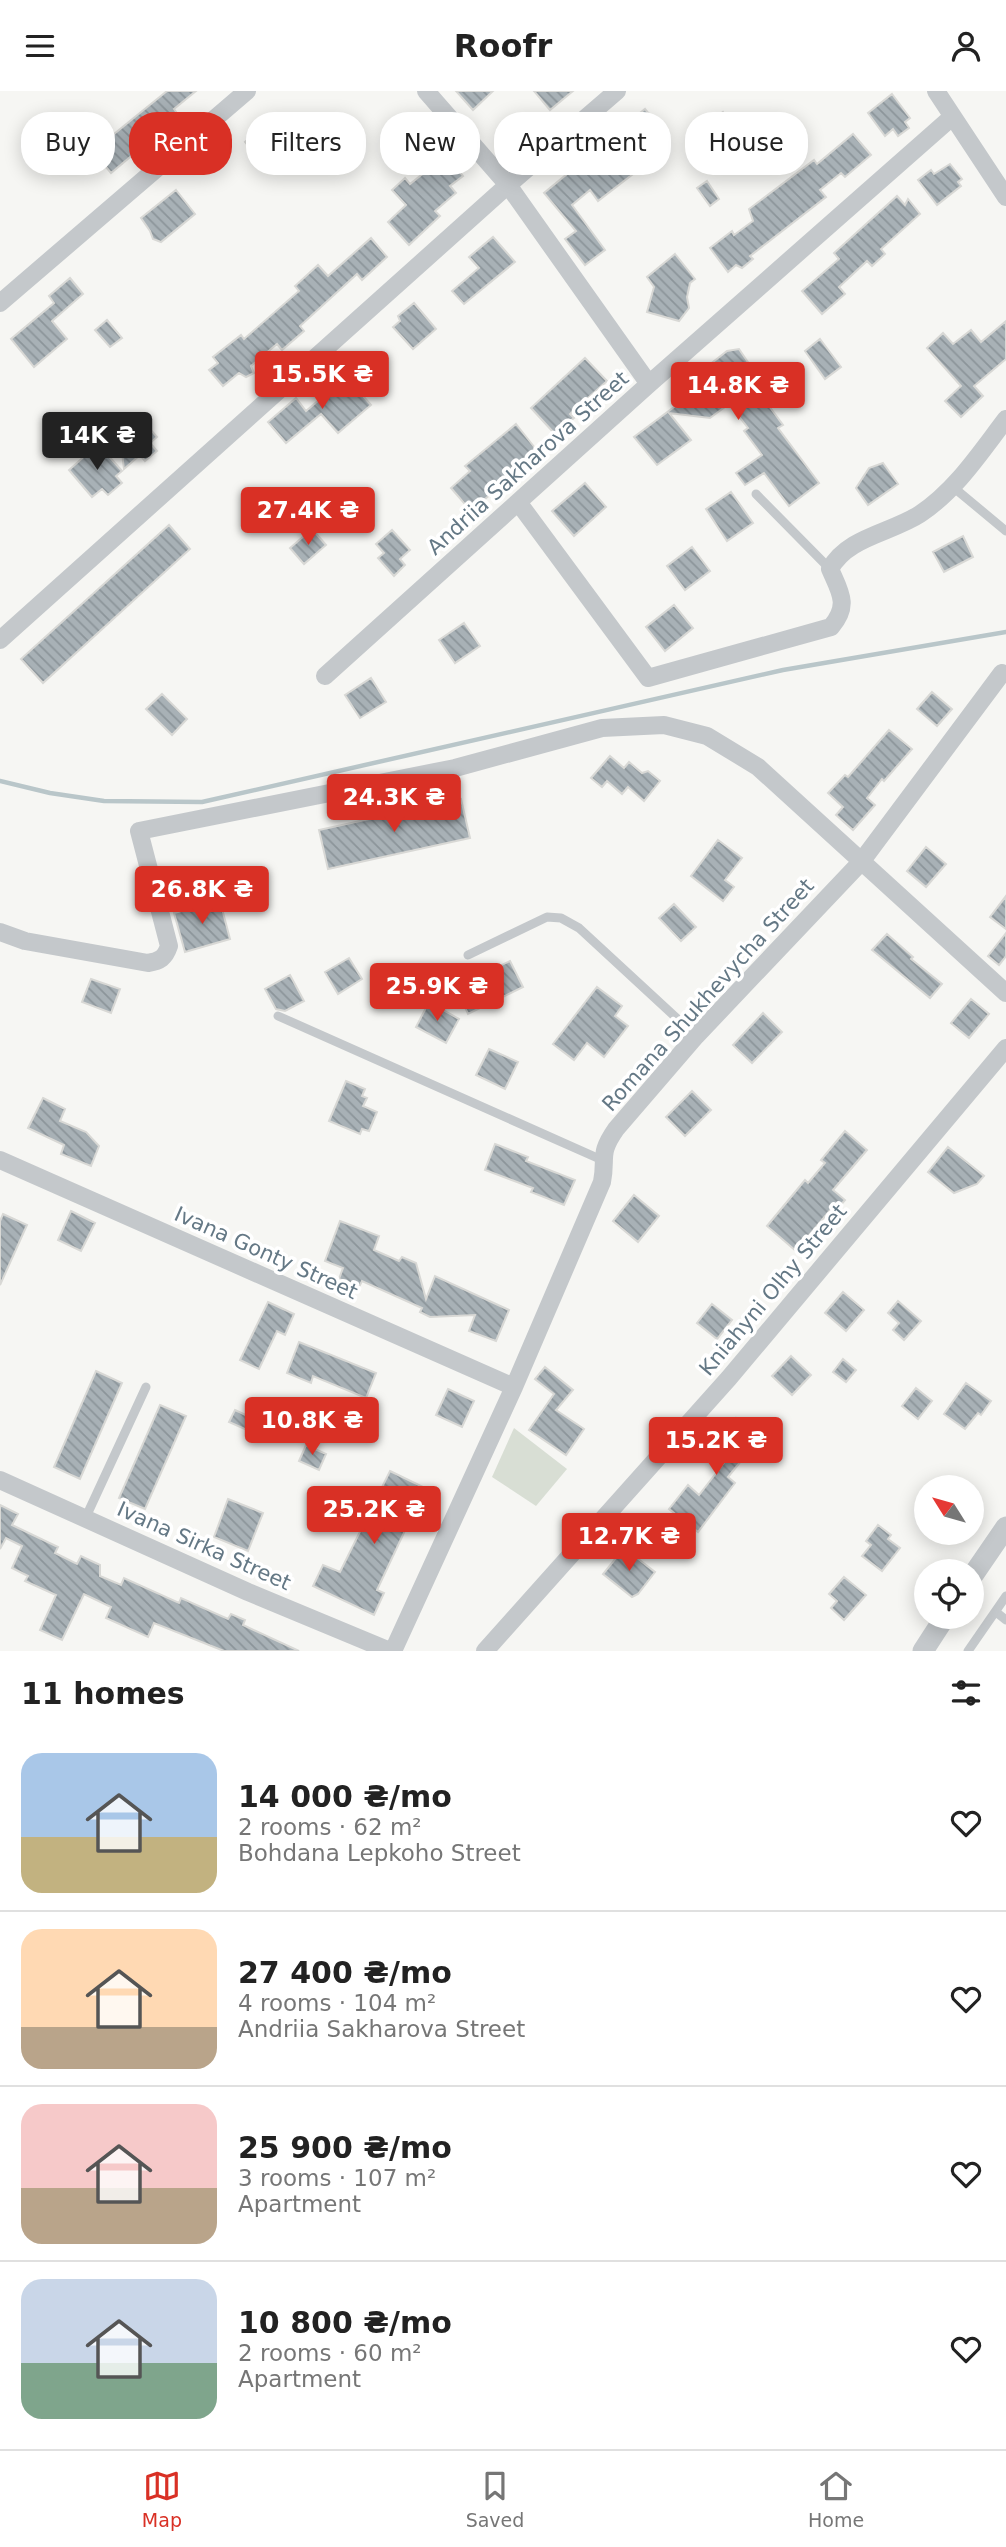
<!DOCTYPE html>
<meta charset="utf-8">
<style>
:root{--surface:#fff;--page:#f6f6f6;--text:#222;--muted:#767676;--line:#e0e0e0;--accent:#d93025}
body{margin:0;font-family:"DejaVu Sans",sans-serif;background:var(--page);color:var(--text);height:100vh;display:flex;flex-direction:column;font-size:26px;white-space:nowrap}
*{box-sizing:border-box;margin:0}
p{font-size:23px;color:var(--muted)}
.icon{flex:none;width:38px;height:38px;fill:none;stroke:currentColor;stroke-width:2;stroke-linecap:round;stroke-linejoin:round}
.map{position:relative;height:1560px;overflow:hidden}
.side{display:flex;flex-direction:column;background:var(--surface);flex:1}
.side>*{flex:none}
.hud{position:absolute;left:21px;top:21px;width:964px;height:63px;display:flex;gap:14px}
.needle{width:46px;rotate:307deg}
.controls{position:absolute;left:914px;top:1384px;display:grid;gap:14px}
.controls a{display:grid;place-items:center;width:70px;height:70px;border-radius:50%;background:var(--surface);box-shadow:0 4px 18px #0003;font-size:35px}
.price{position:absolute;translate:-50% -60px;padding:0 16px;border-radius:7px;background:var(--accent);color:#fff;font-size:23px;line-height:46px;filter:drop-shadow(0 2px 4px #0008)}
.price::after{content:'';position:absolute;left:50%;top:42px;width:21px;height:16px;margin-left:-10px;background:inherit;clip-path:polygon(0 0,100% 0,50% 100%)}
.price.active{background:#222;color:#fff}
ul{padding:0;list-style:none}
li{display:flex;align-items:center;gap:21px;height:175px;padding:0 21px}
li+li{border-top:2px solid var(--line)}
li span{display:grid;place-items:center;flex:none;width:196px;height:140px;border-radius:21px;color:#555}
li>.icon{margin-inline-start:auto}
span .icon{width:84px;height:84px;fill:#fffc;stroke-width:1}
li b{font-size:30px}
h2{display:flex;justify-content:space-between;align-items:center;height:84px;padding:0 21px;font-size:30px}
.chip{padding:0 24px;border-radius:28px;background:var(--surface);box-shadow:0 4px 18px #0003;font-size:24px;line-height:63px}
.chip.active{background:var(--accent);color:#fff}
header{display:flex;justify-content:space-between;align-items:center;height:91px;padding:0 21px;background:var(--surface);font-size:32px;font-weight:800}
.menu{display:flex;justify-content:space-around;align-items:center;height:98px;border-top:2px solid var(--line);background:var(--surface);font-size:19px;color:var(--muted)}
.menu a{display:grid;justify-items:center;gap:4px}
.menu .active{color:var(--accent)}
.map>svg:first-child{display:block}
.green{fill:#d8ded4}
.lines{fill:none;stroke-linecap:round;stroke-linejoin:round}
.stream{stroke:#b9c6c9;stroke-width:4.5}
.building{fill:url(#building-back-hatch);stroke:#d8d8d5;stroke-width:2}
.service{stroke:#c4c8cb;stroke-width:9}
.minor{stroke:#c4c8cb;stroke-width:18}
.tertiary{stroke:#c4c8cb;stroke-width:21}
.labels{text-anchor:middle;stroke-width:7;stroke-linejoin:round;paint-order:stroke}
.street-label{font-size:21px;fill:#647885;stroke:#fff}
</style>
<header><svg class="icon" aria-label="menu" viewBox="0 0 24 24"><path d="M4 6h16M4 12h16M4 18h16"/></svg>Roofr<svg class="icon" aria-label="person" viewBox="0 0 24 24"><circle cx="12" cy="8" r="4"/><path d="M4 21q1-7 8-7t8 7"/></svg></header>
<div class="map">
<svg width="1006" height="1560" viewBox="0 0 1006 1560">
<defs>
<pattern id="building-back-hatch" width="6" height="6" patternUnits="userSpaceOnUse" patternTransform="scale(1.75)"><rect width="6" height="6" fill="#a8b1b6"/><path d="M-1 5l2 2M0 0l6 6M5-1l2 2" fill="none" stroke="#8c959a"/></pattern>
</defs>
<rect width="100%" height="100%" fill="#f6f6f3"/>
<path class="green" d="M514 1337 567 1378 536 1415 492 1386Z"/>
<g class="lines">
<path class="stream" d="M0 690 50 702 104 710 202 711 783 579 1006 541"/>
</g>
<path class="building" d="M167 0H196L174 18 179 25 111 82 97 65 104 58 103 52Z
M456 0H493L473 19Z
M534 0H573L550 19Z
M892 3 910 27 905 31 909 37 898 45 893 38 885 45 868 22Z
M645 18 668 46 629 78 633 83 598 110 590 99 572 114 605 159 585 174 565 148 576 140 544 102 584 69 581 65 594 55 601 64 626 44 620 38Z
M723 21 743 47 732 56 712 29Z
M270 30 290 54 265 75 245 51Z
M853 43 871 64 845 86 841 82 820 99 826 106 750 165 753 168 742 177 736 174 728 181 710 157 732 140 734 144 753 130 749 118 814 69 817 73Z
M446 64 463 85 450 95 456 102 435 120 440 125 409 154 388 131 406 114 392 99 405 87 410 93Z
M950 73 962 88 958 91 961 95 937 114 918 89 931 79 934 83Z
M707 90 719 108 710 115 697 97Z
M176 99 195 123 161 151 153 148 150 140 141 127Z
M897 105 905 114 908 108 920 123 881 158 885 163 872 175 867 170 839 196 845 203 822 223 802 200 839 168 834 162Z
M493 146 515 171 464 213 452 200 479 177 469 166Z
M371 147 387 166 362 189 357 183 300 235 304 240 282 259 277 253 251 275 254 282 246 286 239 282 223 295 209 279 218 272 213 266 241 244 244 248 299 200 295 195 318 174 328 185Z
M675 163 695 188 690 192 687 206 689 217 679 230 647 221 654 196 647 186Z
M70 187 83 203 52 230 67 248 34 276 11 248 54 212 49 205Z
M414 212 436 238 413 258 393 236 400 230 398 225Z
M107 229 122 247 110 256 95 239Z
M1006 230V268L974 295 983 305 961 326 945 310 961 295 927 257 943 242 953 253 971 239 981 251Z
M820 248 841 276 825 288 805 260Z
M739 258 756 283 780 275 795 294 769 315 783 334 778 337 819 392 789 415 764 382 745 394 736 382 762 364 744 340 748 337 729 313 710 327 669 322 691 349 657 374 634 346 682 310 679 306 712 280 708 275 727 260Z
M585 267 607 290 570 323 574 327 555 343 531 317Z
M346 286 371 314 338 342 321 323 286 352 268 331 296 307 306 320Z
M141 328 157 346 150 352 157 360 145 370 140 364 124 378 120 346Z
M516 333 539 362 471 420 451 397 470 380 465 375Z
M98 353 122 380 116 385 122 392 108 404 102 398 92 406 69 379Z
M883 372 898 393 868 414 856 397 869 377Z
M585 392 606 416 574 445 552 420Z
M731 401 753 432 727 450 706 418Z
M169 434 190 458 43 592 21 568Z
M312 438 326 454 304 473 290 457Z
M392 439 410 459 400 468 405 474 394 485 378 467 384 462 376 453Z
M963 445 973 466 944 481 933 461Z
M692 456 710 480 685 499 667 475Z
M674 514 693 537 665 560 646 536Z
M464 532 480 555 455 572 439 549Z
M371 587 386 611 360 627 345 604Z
M932 601 952 618 937 635 917 618Z
M162 603 187 628 172 644 146 618Z
M889 639 912 658 884 690 882 688 867 707 875 714 853 739 836 724 843 716 828 702 845 684 848 686Z
M610 665 624 677 629 671 642 682 648 680 660 690 644 710 628 696 622 703 607 690 602 696 591 687Z
M461 708 470 747 328 778 319 739Z
M718 749 742 767 725 789 734 796 723 810 691 785Z
M926 756 946 773 926 796 907 780Z
M1006 805V838L990 826Z
M220 810 230 848 185 861 174 822Z
M674 813 696 836 681 850 659 827Z
M1006 842V865L999 874 988 865Z
M887 843 913 866 911 868 942 893 930 907 872 859Z
M349 867 362 888 338 903 325 881Z
M510 870 523 896 468 923 456 896Z
M290 884 304 910 285 920 276 918 265 898Z
M91 888 120 898 111 922 82 911Z
M597 896 622 915 615 925 628 935 604 966 587 952 574 969 553 953Z
M971 908 989 923 969 947 951 932Z
M429 911 459 928 446 952 416 936Z
M763 922 782 941 752 972 733 954Z
M489 958 518 971 505 998 476 984Z
M346 990 365 998 362 1005 367 1007 363 1015 377 1021 369 1040 362 1038 360 1043 329 1030Z
M692 1000 711 1019 685 1045 666 1026Z
M43 1007 65 1018 60 1030 86 1041 99 1055 91 1075 61 1063 64 1054 28 1037Z
M845 1040 867 1059 833 1099 845 1109 834 1122 831 1118 796 1160 767 1135 805 1089 808 1092 825 1072 821 1069Z
M495 1053 528 1066 526 1070 575 1089 564 1114 531 1101 533 1097 485 1079Z
M948 1056 984 1085 977 1093 954 1102 928 1081Z
M634 1104 659 1125 638 1151 613 1130Z
M71 1120 95 1132 81 1160 58 1149Z
M3 1123 27 1134 0 1194V1130Z
M340 1130 379 1145 374 1159 399 1170 402 1166 416 1172 426 1208 435 1185 509 1219 496 1250 469 1240 475 1224 430 1226 420 1221 422 1217 362 1190 359 1196 339 1188 343 1177 325 1170Z
M843 1201 864 1219 846 1240 825 1222Z
M898 1210 921 1230 904 1249 893 1239 899 1232 888 1222Z
M268 1211 294 1223 285 1244 277 1240 259 1278 240 1269Z
M712 1213 732 1229 717 1248 697 1232Z
M299 1251 376 1282 366 1307 313 1285 311 1292 287 1282Z
M791 1265 811 1284 792 1304 772 1285Z
M843 1268 856 1279 846 1291 833 1281Z
M545 1276 573 1299 556 1319 584 1338 566 1364 529 1339 554 1303 535 1288Z
M96 1280 122 1292 80 1388 54 1376Z
M966 1292 991 1310 981 1324 978 1322 965 1338 944 1323Z
M916 1297 932 1310 918 1328 902 1315Z
M448 1298 474 1310 462 1336 436 1324Z
M160 1314 186 1325 145 1418 119 1407Z
M235 1319 252 1327 247 1339 229 1331Z
M736 1327 760 1347 728 1386 735 1392 698 1441 669 1418 688 1394 699 1404 727 1368 712 1355Z
M306 1354 326 1363 319 1379 299 1370Z
M390 1380 425 1397 377 1499 384 1502 374 1524 313 1495 323 1474 340 1481Z
M228 1408 263 1422 248 1460 214 1446Z
M0 1414 18 1423 12 1434 58 1456 55 1462 77 1473 81 1465 100 1474V1485L121 1494 124 1487 179 1512 181 1507 228 1528 231 1523 245 1529 243 1534 299 1560H224L154 1532 148 1546 106 1527 111 1516 84 1503 62 1549 40 1539 56 1504 25 1490 28 1485 12 1477 22 1455 6 1447 0 1458Z
M878 1434 891 1444 888 1448 900 1457 882 1480 862 1465 871 1454 866 1450Z
M624 1457 655 1481 638 1503 632 1506 603 1483Z
M844 1486 866 1504 844 1529 831 1517 837 1510 829 1503Z"/>
<g class="lines">
<path class="service" d="M953 396 1006 440
M756 403 830 478
M468 864 547 826 561 827 579 837 696 945
M278 925 602 1069
M85 1428 146 1296
M996 1521 1006 1529
M968 1560 1006 1505"/>
<path class="minor" d="M426 0 508 94 649 293
M936 0 1006 106
M0 212 247 0
M518 411 648 587 831 536C850 514 840 501 830 478 847 446 891 442 920 423 956 399 980 362 1006 328
M0 549 508 94 617 0
M325 585 649 293 952 26
M0 841 25 850 148 872C160 870 165 867 169 855L139 740 455 677 602 637 664 634 707 645 758 676 1006 902
M0 1069 514 1296
M0 1389 248 1501 390 1560
M393 1560 514 1296 602 1091C607 1065 598 1064 616 1038L696 945 861 771 1002 582
M485 1560 729 1287 1006 957"/>
<path class="tertiary" d="M971 1487 1006 1436
M923 1560 945 1526"/>
</g>
<g class="labels">
<g class="street-label">
<text transform="translate(528 372) rotate(-42)" y="7">Andriia Sakharova Street</text>
<text transform="translate(708 904) rotate(-48)" y="7">Romana Shukhevycha Street</text>
<text transform="translate(266 1162) rotate(24)" y="7">Ivana Gonty Street</text>
<text transform="translate(773 1199) rotate(-50)" y="7">Kniahyni Olhy Street</text>
<text transform="translate(204 1455) rotate(24)" y="7">Ivana Sirka Street</text>
</g>
</g>
</svg>
<div class="controls">
<a><svg class="needle" viewBox="-14 -14 28 28"><path d="M0-13l5 13h-10z" fill="#e53935"/><path d="M0 13l5-13h-10z" fill="#767676"/></svg></a>
<a><svg class="icon" aria-label="locate" viewBox="0 0 24 24"><circle cx="12" cy="12" r="6"/><path d="M12 2v4M12 18v4M2 12h4M18 12h4"/></svg></a>
</div>
<b class="price" style="left:322px;top:320px">15.5K ₴</b>
<b class="price" style="left:738px;top:331px">14.8K ₴</b>
<b class="price active" style="left:97px;top:381px">14K ₴</b>
<b class="price" style="left:308px;top:456px">27.4K ₴</b>
<b class="price" style="left:394px;top:743px">24.3K ₴</b>
<b class="price" style="left:202px;top:835px">26.8K ₴</b>
<b class="price" style="left:437px;top:932px">25.9K ₴</b>
<b class="price" style="left:312px;top:1366px">10.8K ₴</b>
<b class="price" style="left:716px;top:1386px">15.2K ₴</b>
<b class="price" style="left:374px;top:1455px">25.2K ₴</b>
<b class="price" style="left:629px;top:1482px">12.7K ₴</b>
<div class="hud">
<a class="chip">Buy</a>
<a class="chip active">Rent</a>
<a class="chip">Filters</a>
<a class="chip">New</a>
<a class="chip">Apartment</a>
<a class="chip">House</a>
</div>
</div>
<section class="side">
<h2>11 homes<svg class="icon" aria-label="filters" viewBox="0 0 24 24"><path d="M4 7h16M4 17h16"/><circle cx="9" cy="7" r="2"/><circle cx="15" cy="17" r="2"/></svg></h2>
<ul>
<li><span style="background:linear-gradient(#a9c7e8 60%,#c2b280 0)"><svg class="icon" aria-label="home" viewBox="0 0 24 24"><path d="M3 11l9-7 9 7M6 9v11h12V9"/></svg></span><div><b>14 000 ₴/mo</b><p>2 rooms · 62 m²</p><p>Bohdana Lepkoho Street</p></div><svg class="icon" aria-label="heart" viewBox="0 0 24 24"><path d="M12 20l-8-8c-3-5 5-10 8-4 3-6 11-1 8 4z"/></svg></li>
<li><span style="background:linear-gradient(#ffd9b3 70%,#b9a48a 0)"><svg class="icon" aria-label="home" viewBox="0 0 24 24"><path d="M3 11l9-7 9 7M6 9v11h12V9"/></svg></span><div><b>27 400 ₴/mo</b><p>4 rooms · 104 m²</p><p>Andriia Sakharova Street</p></div><svg class="icon" aria-label="heart" viewBox="0 0 24 24"><path d="M12 20l-8-8c-3-5 5-10 8-4 3-6 11-1 8 4z"/></svg></li>
<li><span style="background:linear-gradient(#f6c9c9 60%,#b9a48a 0)"><svg class="icon" aria-label="home" viewBox="0 0 24 24"><path d="M3 11l9-7 9 7M6 9v11h12V9"/></svg></span><div><b>25 900 ₴/mo</b><p>3 rooms · 107 m²</p><p>Apartment</p></div><svg class="icon" aria-label="heart" viewBox="0 0 24 24"><path d="M12 20l-8-8c-3-5 5-10 8-4 3-6 11-1 8 4z"/></svg></li>
<li><span style="background:linear-gradient(#c9d6e8 60%,#7fa58c 0)"><svg class="icon" aria-label="home" viewBox="0 0 24 24"><path d="M3 11l9-7 9 7M6 9v11h12V9"/></svg></span><div><b>10 800 ₴/mo</b><p>2 rooms · 60 m²</p><p>Apartment</p></div><svg class="icon" aria-label="heart" viewBox="0 0 24 24"><path d="M12 20l-8-8c-3-5 5-10 8-4 3-6 11-1 8 4z"/></svg></li>
</ul>
</section>
<nav class="menu">
<a class="active"><svg class="icon" aria-label="map" viewBox="0 0 24 24"><path d="M3 6l6-2 6 2 6-2v14l-6 2-6-2-6 2zM9 4v14M15 6v14"/></svg>Map</a>
<a><svg class="icon" aria-label="saved" viewBox="0 0 24 24"><path d="M7 4h10v16l-5-4-5 4z"/></svg>Saved</a>
<a><svg class="icon" aria-label="home" viewBox="0 0 24 24"><path d="M3 11l9-7 9 7M6 9v11h12V9"/></svg>Home</a>
</nav>
